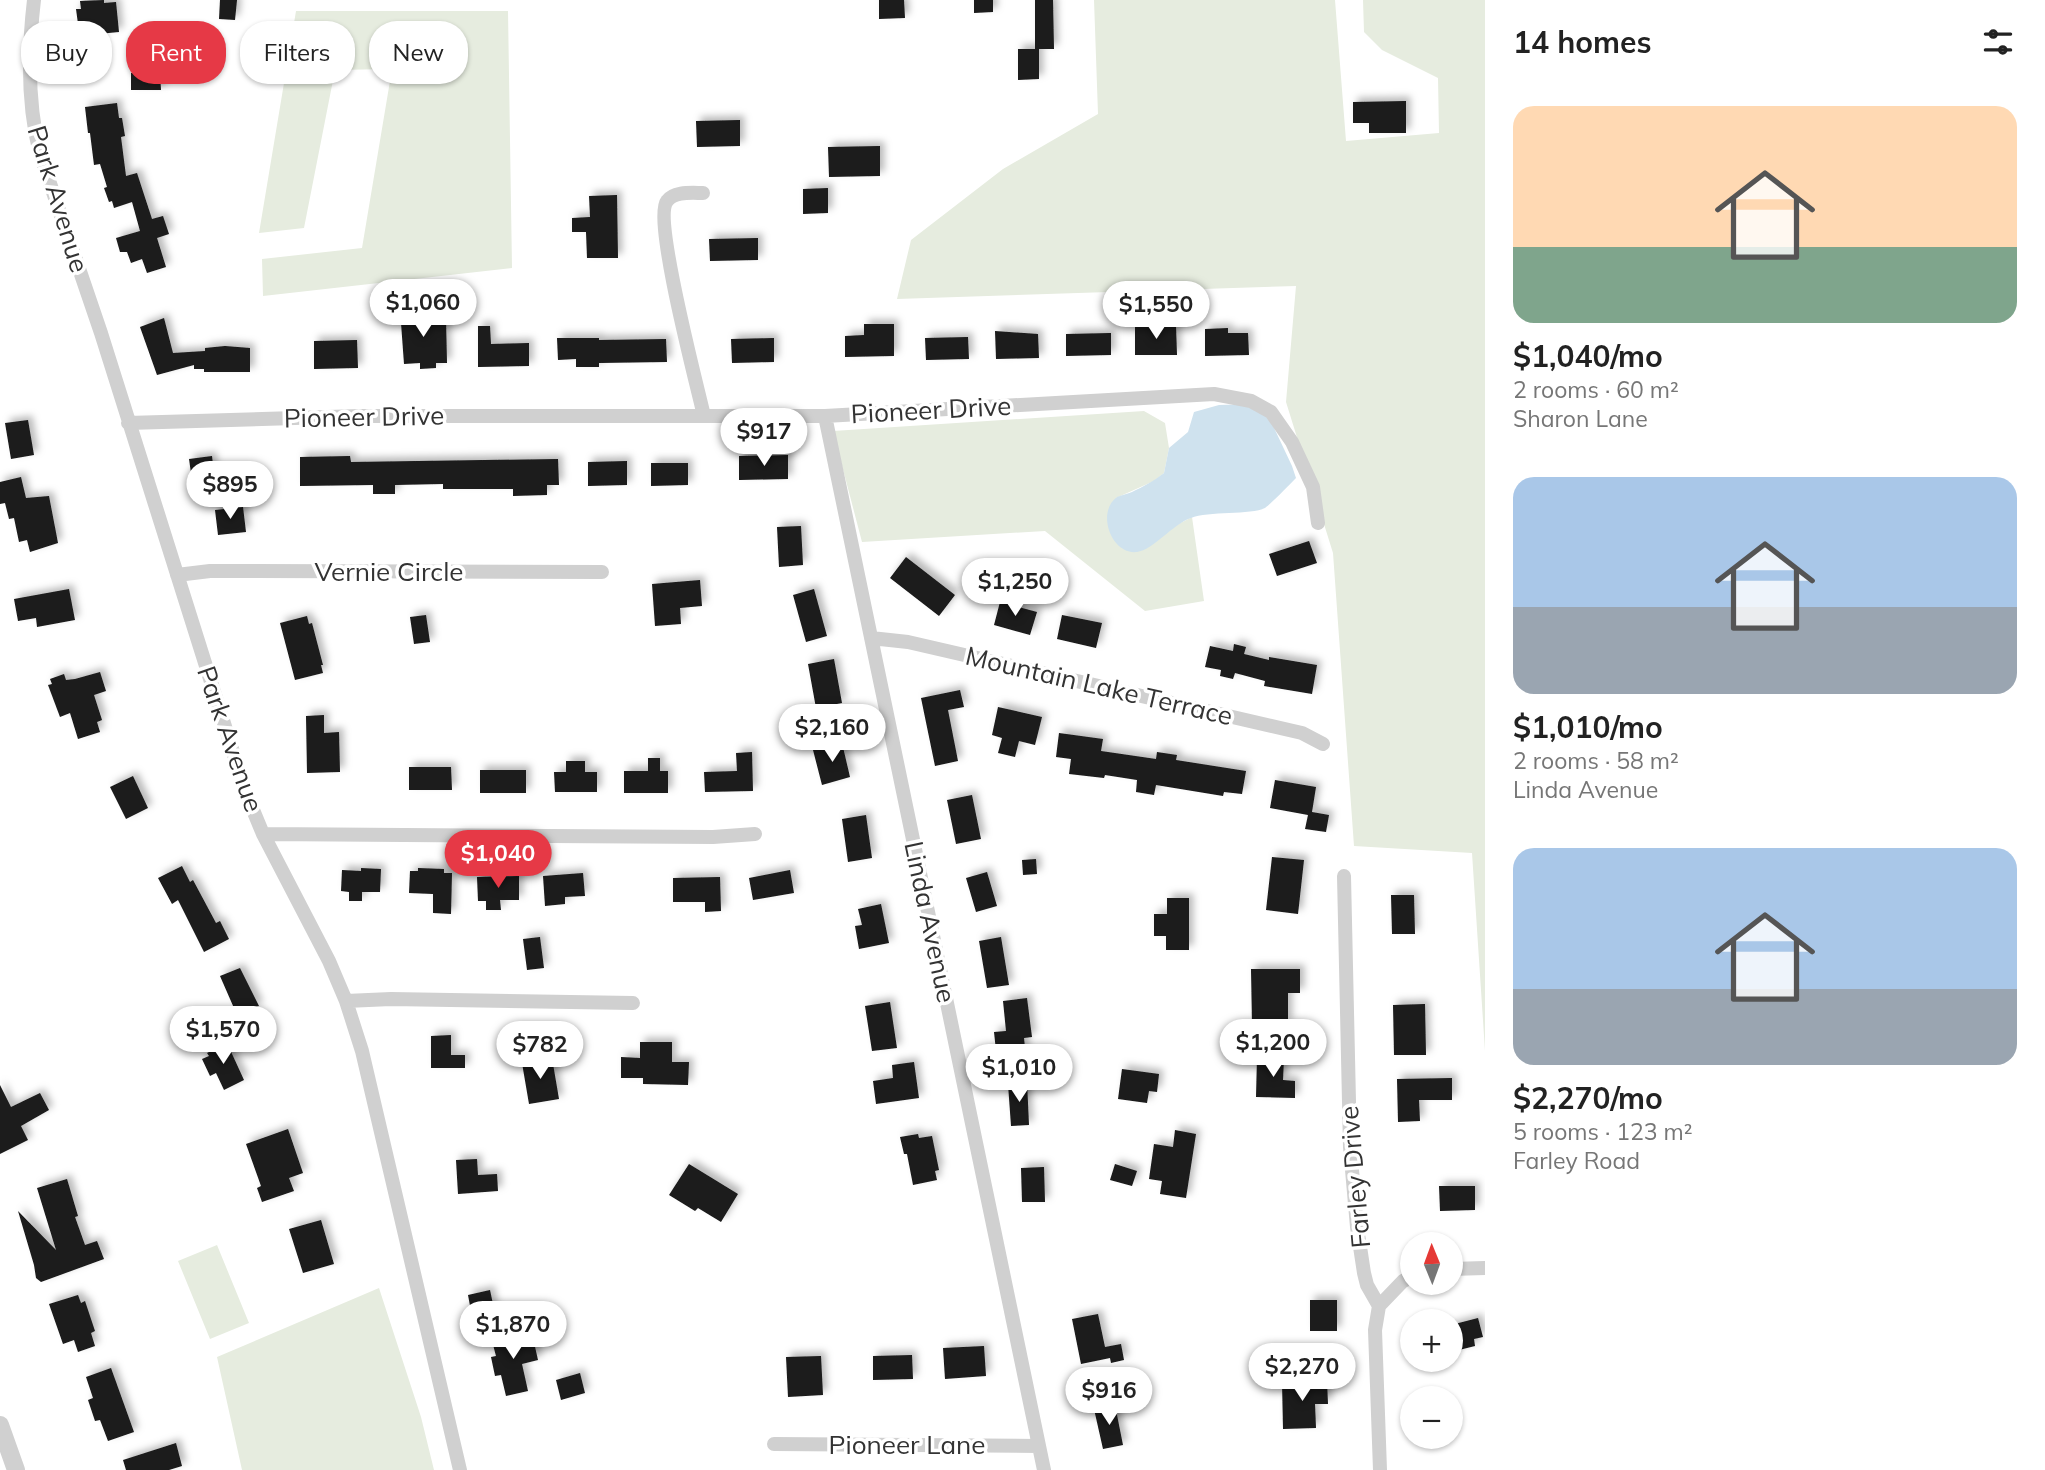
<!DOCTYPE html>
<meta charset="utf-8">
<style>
:root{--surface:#fff;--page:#f2f2f2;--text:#222;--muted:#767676;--accent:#e63946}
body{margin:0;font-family:Mulish,sans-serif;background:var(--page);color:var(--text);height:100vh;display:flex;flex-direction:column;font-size:26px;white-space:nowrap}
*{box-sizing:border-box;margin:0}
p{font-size:23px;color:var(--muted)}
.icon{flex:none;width:38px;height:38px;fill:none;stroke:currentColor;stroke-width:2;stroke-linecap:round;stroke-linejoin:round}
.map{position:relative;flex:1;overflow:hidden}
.drawer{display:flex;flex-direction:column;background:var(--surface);width:560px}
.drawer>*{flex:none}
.guide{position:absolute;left:21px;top:21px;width:665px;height:63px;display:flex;gap:14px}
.needle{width:46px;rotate:359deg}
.tools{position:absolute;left:1400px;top:1232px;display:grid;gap:14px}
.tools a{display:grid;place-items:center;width:63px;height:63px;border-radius:50%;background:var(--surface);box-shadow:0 2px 5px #0004;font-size:35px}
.price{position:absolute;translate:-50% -60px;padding:0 16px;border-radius:24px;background:#fff;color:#222;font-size:23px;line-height:46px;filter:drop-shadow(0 2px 4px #0008)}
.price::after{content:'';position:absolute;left:50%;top:42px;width:21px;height:16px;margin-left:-10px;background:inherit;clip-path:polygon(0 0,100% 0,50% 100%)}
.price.active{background:var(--accent);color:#fff}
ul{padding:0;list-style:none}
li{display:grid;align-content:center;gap:14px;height:371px;padding:0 28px}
li span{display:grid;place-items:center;height:217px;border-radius:21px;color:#555}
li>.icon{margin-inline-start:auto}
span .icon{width:126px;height:126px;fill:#fffc;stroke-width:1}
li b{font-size:30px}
h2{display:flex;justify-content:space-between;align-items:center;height:84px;padding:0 28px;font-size:30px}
.chip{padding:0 24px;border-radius:28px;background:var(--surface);box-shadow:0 2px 5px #0004;font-size:24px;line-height:63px}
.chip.active{background:var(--accent);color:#fff}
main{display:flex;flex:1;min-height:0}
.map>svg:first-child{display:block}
.green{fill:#e6ecdf}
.water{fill:#cfe2ee}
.building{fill:#1a1a1a;filter:url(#shadow)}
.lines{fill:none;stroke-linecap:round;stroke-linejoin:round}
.minor{stroke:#d0d0d0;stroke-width:14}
.tertiary{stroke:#d0d0d0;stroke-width:18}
.labels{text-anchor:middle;stroke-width:7;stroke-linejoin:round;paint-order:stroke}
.street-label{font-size:26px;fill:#333;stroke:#fff}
</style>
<main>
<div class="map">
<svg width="1485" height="1470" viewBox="0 0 1485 1470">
<defs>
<filter id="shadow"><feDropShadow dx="4.5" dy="-4.5" stdDeviation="3.5" flood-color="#0004"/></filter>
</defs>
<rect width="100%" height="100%" fill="#fff"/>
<path class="green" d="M1094 0H1335L1346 141 1439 133 1438 78 1382 50 1364 32 1363 0H1485V1051L1472 853 1354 846 1333 553 1286 402 1296 286 897 299 911 240 1003 169 1098 114Z
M296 11H508L512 268 263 296 262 259 362 248 392 69 335 70 304 228 259 233Z
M1144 411 1165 423 1169 448 1164 473 1154 481 1116 498 1147 548 1171 528 1192 517 1204 601 1145 611 1045 531 862 542 833 431Z
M217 1245 249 1323 210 1339 178 1261Z
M379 1288 421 1417 434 1470H242L217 1357Z"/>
<path class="water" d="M1250 404 1268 415 1292 466 1296 478C1289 485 1272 503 1265 508 1251 515 1208 511 1191 518 1173 524 1153 550 1137 552 1111 555 1096 512 1117 497 1121 495 1128 494 1132 492 1144 486 1154 481 1164 473L1169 448 1188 432 1194 412 1219 405Z"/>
<path class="building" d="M104 0V3L116 2 119 32 98 34 101 59 83 61 76 9H81L80 1Z
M220 0H237L235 20 219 19Z
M879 0H904L905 18 879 19Z
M974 0H993V12L974 13Z
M1035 0H1053L1054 49H1039V79L1018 80V49H1035Z
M131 73H160L161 90H131Z
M1406 101V133H1369V123H1353V102Z
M117 103 119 118H122L125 136 121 137 126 176 137 173 152 219 163 216 169 234 157 238 166 267 147 273 142 259 131 263 127 252H120L116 238 140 231 132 202 114 208 112 201 109 202 104 188 107 187 100 164 94 165 90 133H88L85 107Z
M740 120V146L697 147 696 121Z
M880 146V176L829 177 828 147Z
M828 188V213L803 214V189Z
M617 195 618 258H587L586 232H572V218L590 217 589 196Z
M758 238V260L710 261 709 239Z
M424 308 425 319H446L447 363H436V368L420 369V363L404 364 400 309Z
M164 318 173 353 205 351V348L225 346 250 348V372H204V369H194V365L157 375 140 327Z
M864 324H894V356L845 357V336L864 335Z
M478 326H490L491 344 529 343V366L478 367Z
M1135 326H1176L1177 355H1135Z
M1228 328V333H1248L1249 355 1205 356V329Z
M995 331 1038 334 1039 358 996 359Z
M1111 333V355L1066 356V334Z
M968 337 969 359 926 360 925 338Z
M557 338H599V340L666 339 667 362 599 363V367H576V359L558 360Z
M774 338V362L732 363 731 339Z
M357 340 358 368 314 369V341Z
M28 420 34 455 11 459 5 423Z
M788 455V479L739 480V456Z
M212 456 216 491 194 494 189 459Z
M350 456 351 462 558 459 559 485H547V495L513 496V489H443V484L395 485V494H373V485L300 486V457Z
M627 461V485L588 486V462Z
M651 463H688V485L651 486Z
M21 477 26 498 49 496 58 543 30 552 27 540 19 542 14 518 9 519 5 503 0 504V482Z
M243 507 246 532 218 535 215 510Z
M801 526 803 565 779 567 777 527Z
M1309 541 1317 563 1277 576 1269 554Z
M906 557 955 595 939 616 890 578Z
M700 580 702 606 680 608 681 624 655 626 652 584Z
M69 589 75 620 37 627 36 618 18 621 14 599Z
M814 589 827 636 806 642 793 595Z
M1000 602 1037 612 1030 635 994 625Z
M426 615 430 642 414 644 410 617Z
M1062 615 1102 623 1096 648 1057 639Z
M307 616 309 624 312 623 323 665H321L323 673 295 680 280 623Z
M1234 644 1246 647 1244 654 1269 660V657L1317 665 1312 694 1264 686 1265 681 1235 673 1233 679 1220 676 1221 670 1205 667 1210 646 1233 651Z
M834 659 842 703 816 708 808 664Z
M100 672 106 691 94 695 102 720 97 722 100 732 78 739 70 713 60 717 48 685 52 684 50 679 64 674 66 680 75 679Z
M960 690 964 707 948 710 958 761 935 766 921 698Z
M998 707 1042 717 1035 745 1019 741 1015 757 998 753 1002 738 992 735Z
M324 715V733L339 732 340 772 307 773 306 716Z
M1059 733 1103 739 1101 751 1156 759 1157 752 1177 755 1176 760 1246 771 1242 794 1224 792 1223 796 1156 785 1154 795 1136 792 1137 780 1105 775 1104 778 1069 774 1071 759 1056 757Z
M842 743 850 777 822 785 813 750Z
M752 752 753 791 705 792 704 772 737 771 736 753Z
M648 758H660V771H668V793H624V771H648Z
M566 761H585V772H597V792H555L554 772H566Z
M409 767H451L452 790H409Z
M480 770H526V793H480Z
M133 776 148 808 126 819 110 787Z
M1275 780 1316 787 1312 812 1329 815 1326 832 1305 829 1308 815 1270 808Z
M972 795 981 839 956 844 947 800Z
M866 815 872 858 848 862 842 819Z
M1272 857 1304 860 1298 914 1266 910Z
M1036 859 1037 874 1023 875 1022 860Z
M182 866 190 882 193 880 216 923 220 921 229 939 204 952 178 900 172 904 158 878Z
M361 868 381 869 380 892H362V901H349V892L341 891 342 870 361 871Z
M418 868 444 869V873H452L451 914 433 913V894L409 893 410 871H418Z
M790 870 794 893 753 900 749 878Z
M987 872 997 906 976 912 966 878Z
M583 873 585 896 565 897V904L545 906 543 876Z
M519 876V900H500L501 910H486V901H478L477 877Z
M720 877 721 911 705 912V902H673V878Z
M1391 895H1414L1415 934H1392Z
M1167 898H1189V950H1166V936H1154V914H1167Z
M881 904 889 943 859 949 855 926 862 925 858 909Z
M540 937 544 968 527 970 523 939Z
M1001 937 1009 985 987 988 979 941Z
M240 968 259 1006 237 1015 220 976Z
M1251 969H1300V993H1288V1024L1252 1025Z
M1027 998 1032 1037 1024 1038 1026 1057 997 1060 994 1032 1006 1031 1003 1001Z
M890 1002 897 1048 872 1051 865 1006Z
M1425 1004 1426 1055H1394L1393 1005Z
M451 1035V1055H465V1068H431V1036Z
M640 1042H672V1062H689L688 1085 643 1084V1078H621V1057L640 1058Z
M227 1043 244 1080 224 1090 216 1073 210 1076 202 1059 209 1056 207 1053Z
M1257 1057 1284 1058 1283 1080 1295 1081V1098L1256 1097Z
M552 1058 559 1099 529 1104 522 1063Z
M914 1062 919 1098 876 1104 873 1081 893 1078 892 1065Z
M1122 1069 1159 1074 1157 1092 1149 1091 1147 1103 1118 1099Z
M1452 1078V1100H1419L1420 1121 1398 1122 1397 1079Z
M1027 1082 1029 1125 1011 1126 1008 1084Z
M0 1085 11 1107 40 1093 49 1110 21 1126 28 1140 0 1154Z
M288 1129 303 1173 289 1178 294 1191 262 1202 257 1188 261 1186 246 1144Z
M1175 1130 1196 1134 1186 1198 1160 1194 1162 1181 1149 1179 1154 1144 1173 1147Z
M918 1134 919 1138 932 1136 939 1170 935 1171 937 1180 913 1185 907 1154H904L900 1137Z
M477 1159 478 1175 497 1174 498 1191 458 1194 456 1160Z
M689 1164 738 1194 721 1222 698 1208 695 1211 669 1195Z
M1115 1164 1137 1171 1132 1186 1110 1180Z
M1044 1167 1045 1202H1022L1021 1168Z
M67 1179 78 1216 75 1217 85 1245 97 1241 104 1259 41 1282 36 1278 34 1265 18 1211 56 1250 37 1188Z
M1439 1186H1475V1210L1440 1211Z
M321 1220 334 1264 303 1273 289 1229Z
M490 1290 497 1323 474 1327 468 1295Z
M78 1295 81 1303 85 1301 95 1331 91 1333 95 1346 78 1352 74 1340 63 1344 49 1304Z
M1310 1300H1337V1331H1310Z
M1098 1314 1105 1347 1121 1344 1124 1360 1111 1363 1110 1358 1081 1364 1072 1319Z
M1478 1318 1483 1337 1474 1339 1475 1346 1451 1352V1325Z
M514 1332 516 1342 533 1338 538 1360 522 1364 528 1391 506 1396 501 1375 495 1376 491 1357 496 1356 491 1337Z
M984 1346 986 1376 945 1379 943 1348Z
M912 1355 913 1379 873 1380V1356Z
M821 1356 823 1395 788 1397 786 1357Z
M111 1368 134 1432 108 1441 100 1420 95 1421 88 1400 93 1398 86 1377Z
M580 1373 585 1393 561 1400 556 1380Z
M1327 1381 1328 1404H1315L1316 1428 1283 1429 1282 1382Z
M1115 1405 1123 1445 1103 1449 1094 1409Z
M176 1443 182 1466 169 1470H126L123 1460Z"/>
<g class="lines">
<path class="minor" d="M34 0C28 51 27 103 40 154L101 333 246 793 263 834 329 961 346 1001 362 1051 460 1470
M703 193C692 193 674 191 667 201 653 219 697 385 704 416
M825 416 1044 1470
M128 423 360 416H825L1214 394 1251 401 1271 412 1292 442 1313 487 1318 523
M177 575 210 571 602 572
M871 638 908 642 1302 733 1323 744
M263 834 713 837 755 834
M1344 876 1350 1147 1357 1227 1364 1273 1367 1285 1379 1306
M346 1001 391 999 633 1003
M1451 1269 1485 1268
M774 1444 1039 1446
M1380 1470 1375 1330 1379 1306 1403 1281 1412 1277"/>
<path class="tertiary" d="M0 1425 16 1470"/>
</g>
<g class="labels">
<g class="street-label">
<text transform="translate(58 199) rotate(73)" y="9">Park Avenue</text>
<text transform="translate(931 410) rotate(-3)" y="9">Pioneer Drive</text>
<text transform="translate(364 417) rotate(-1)" y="9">Pioneer Drive</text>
<text x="389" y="581">Vernie Circle</text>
<text transform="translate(1099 686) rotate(13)" y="9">Mountain Lake Terrace</text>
<text transform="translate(230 739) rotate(71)" y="9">Park Avenue</text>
<text transform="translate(930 922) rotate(78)" y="9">Linda Avenue</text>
<text transform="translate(1355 1177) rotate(-95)" y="9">Farley Drive</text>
<text x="907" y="1454">Pioneer Lane</text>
</g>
</g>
</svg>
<div class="tools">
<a><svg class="needle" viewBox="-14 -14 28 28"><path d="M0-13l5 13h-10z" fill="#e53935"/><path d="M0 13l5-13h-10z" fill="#767676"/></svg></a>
<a>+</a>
<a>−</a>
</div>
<b class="price" style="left:423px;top:339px">$1,060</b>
<b class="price" style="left:1156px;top:341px">$1,550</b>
<b class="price" style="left:764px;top:468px">$917</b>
<b class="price" style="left:230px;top:521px">$895</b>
<b class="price" style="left:1015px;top:618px">$1,250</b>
<b class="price" style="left:832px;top:764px">$2,160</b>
<b class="price active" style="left:498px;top:890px">$1,040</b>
<b class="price" style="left:223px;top:1066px">$1,570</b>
<b class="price" style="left:1273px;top:1079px">$1,200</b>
<b class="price" style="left:540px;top:1081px">$782</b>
<b class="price" style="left:1019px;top:1104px">$1,010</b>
<b class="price" style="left:513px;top:1361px">$1,870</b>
<b class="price" style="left:1302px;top:1403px">$2,270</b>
<b class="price" style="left:1109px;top:1427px">$916</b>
<div class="guide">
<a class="chip">Buy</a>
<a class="chip active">Rent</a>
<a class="chip">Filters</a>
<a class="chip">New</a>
</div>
</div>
<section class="drawer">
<h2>14 homes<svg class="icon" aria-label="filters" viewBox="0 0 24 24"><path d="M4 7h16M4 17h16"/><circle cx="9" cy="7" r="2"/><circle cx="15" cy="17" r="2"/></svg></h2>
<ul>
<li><span style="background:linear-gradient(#ffd9b3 65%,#7fa58c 0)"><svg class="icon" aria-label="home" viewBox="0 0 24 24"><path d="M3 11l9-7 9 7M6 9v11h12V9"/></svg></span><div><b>$1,040/mo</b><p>2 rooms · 60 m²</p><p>Sharon Lane</p></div></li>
<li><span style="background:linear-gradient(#a9c7e8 60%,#9aa5b1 0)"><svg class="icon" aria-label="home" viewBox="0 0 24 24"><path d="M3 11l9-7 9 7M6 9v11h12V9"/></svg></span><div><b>$1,010/mo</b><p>2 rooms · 58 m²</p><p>Linda Avenue</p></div></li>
<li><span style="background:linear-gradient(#a9c7e8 65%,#9aa5b1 0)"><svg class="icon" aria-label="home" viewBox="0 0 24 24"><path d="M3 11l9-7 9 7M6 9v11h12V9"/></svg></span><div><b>$2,270/mo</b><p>5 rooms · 123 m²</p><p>Farley Road</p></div></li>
</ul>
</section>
</main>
